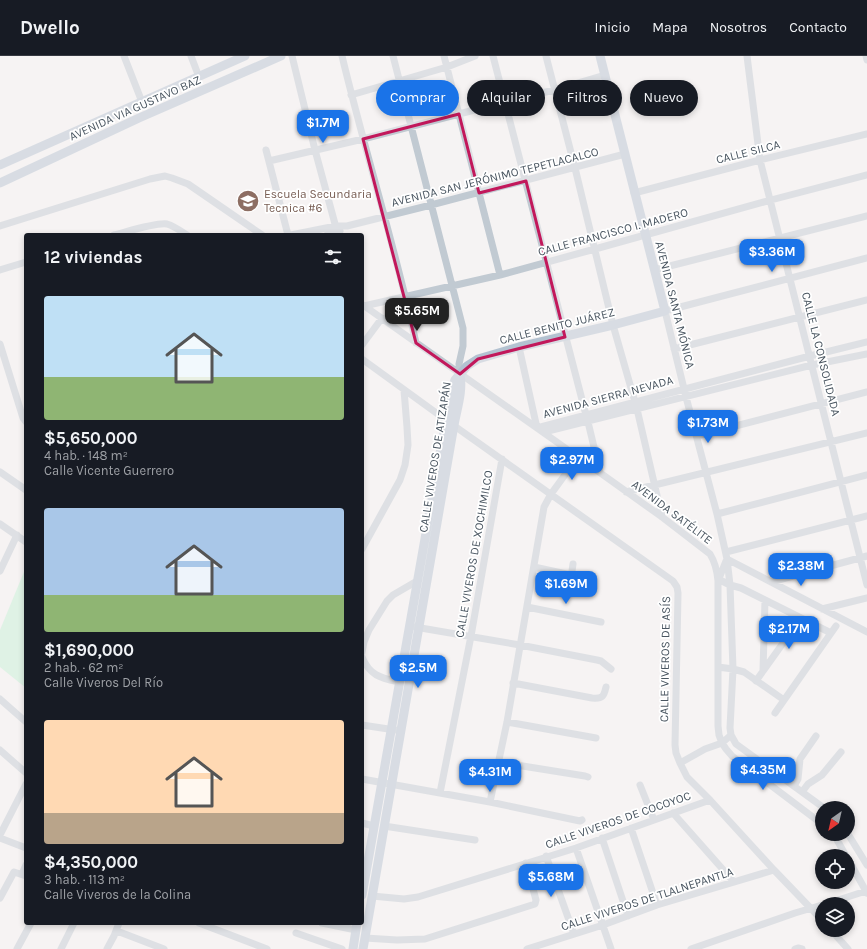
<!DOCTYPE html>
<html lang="es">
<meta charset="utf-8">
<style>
:root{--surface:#171b24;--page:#20242c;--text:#f1f3f6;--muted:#9ea1a6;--line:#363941;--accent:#1a73e8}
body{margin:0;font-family:Karla,sans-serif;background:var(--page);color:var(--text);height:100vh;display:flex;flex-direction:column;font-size:15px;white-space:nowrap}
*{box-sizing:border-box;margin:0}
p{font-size:13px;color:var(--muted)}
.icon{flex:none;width:22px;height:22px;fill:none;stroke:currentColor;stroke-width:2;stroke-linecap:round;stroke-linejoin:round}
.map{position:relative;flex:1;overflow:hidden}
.sheet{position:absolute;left:24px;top:177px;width:340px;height:692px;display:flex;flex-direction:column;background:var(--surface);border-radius:4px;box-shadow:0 2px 6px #0003}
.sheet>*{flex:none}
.hud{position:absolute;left:376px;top:24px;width:380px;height:36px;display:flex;gap:8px}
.needle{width:26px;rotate:214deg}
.buttons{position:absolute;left:815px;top:745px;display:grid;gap:8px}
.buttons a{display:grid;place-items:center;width:40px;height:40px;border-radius:50%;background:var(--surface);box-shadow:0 2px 6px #0003;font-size:20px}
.price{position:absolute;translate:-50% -34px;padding:0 9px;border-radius:8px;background:var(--accent);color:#fff;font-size:13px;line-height:26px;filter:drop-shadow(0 1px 2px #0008)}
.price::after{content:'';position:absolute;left:50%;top:24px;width:12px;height:9px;margin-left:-6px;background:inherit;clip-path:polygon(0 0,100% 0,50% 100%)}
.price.active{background:#222;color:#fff}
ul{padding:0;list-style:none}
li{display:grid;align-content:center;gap:8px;height:212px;padding:0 20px}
li span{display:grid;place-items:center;height:124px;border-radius:4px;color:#555}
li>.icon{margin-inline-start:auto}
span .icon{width:72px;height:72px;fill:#fffc;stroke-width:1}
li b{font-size:17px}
h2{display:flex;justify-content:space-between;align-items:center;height:48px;padding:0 20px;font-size:17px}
.tag{padding:0 14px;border-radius:18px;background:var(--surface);box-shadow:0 2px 6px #0003;font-size:14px;line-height:36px}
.tag.active{background:var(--accent);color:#fff}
header{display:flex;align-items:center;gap:24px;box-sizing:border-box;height:56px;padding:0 20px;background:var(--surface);border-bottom:1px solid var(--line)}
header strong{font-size:19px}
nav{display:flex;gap:22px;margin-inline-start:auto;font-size:14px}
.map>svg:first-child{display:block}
.green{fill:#c3f1d5}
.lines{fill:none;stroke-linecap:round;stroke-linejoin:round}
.minor{stroke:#c1cad2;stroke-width:7}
.major{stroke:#b3c2d1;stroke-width:9}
.marked{fill:none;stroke:#c2185b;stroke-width:3;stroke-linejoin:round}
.labels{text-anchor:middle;stroke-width:3.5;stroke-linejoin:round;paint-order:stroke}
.street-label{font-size:12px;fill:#4a5661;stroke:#fff}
.education-label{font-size:12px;fill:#785e54;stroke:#fff;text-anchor:start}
</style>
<header>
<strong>Dwello</strong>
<nav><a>Inicio</a><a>Mapa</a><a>Nosotros</a><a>Contacto</a></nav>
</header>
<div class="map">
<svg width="867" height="893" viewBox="0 0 867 893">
<rect width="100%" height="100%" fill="#f5f3f3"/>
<path class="green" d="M26 511V632L0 611V574Z"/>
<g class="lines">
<path class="minor" d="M124 0 142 46
M191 0 199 21
M292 0 315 94 338 179
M342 0C365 96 395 190 416 287
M393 0 463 272V290L459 308 460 318
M444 0 500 219
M493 0C525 119 554 239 586 359
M546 0 575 112 613 269 635 346
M747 0 760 104 867 529
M866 0 867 4
M351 39 447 11 475 0
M266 94 288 179
M269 105 363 83 505 46 554 34 605 19
M634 137 760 104 867 78
M0 170 150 123 165 120 172 122 188 128 262 179
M114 179C126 176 157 166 167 168 174 170 181 175 187 179
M291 179 336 170H347L431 149 625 98
M327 179 338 176 340 175
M0 214 26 206
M654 214 867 160
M363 249 578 401 662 461 710 498C715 506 717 514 718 525
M364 250 500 219 595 193 771 144 867 119
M0 288 23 362 26 366
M362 289 382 262
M519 291 537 372 810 300 867 286
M674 293 867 244
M362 303 446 364 673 525 677 531 678 537 675 689 676 697 680 707 687 721 710 744 774 814 822 864
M637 353 662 461
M588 366 600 416
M544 376 812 309 867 298
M697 380 867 336
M0 416 26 434
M626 436 867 377
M717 458 867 419
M0 468 26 486
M362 493 400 424 405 409 408 389 407 371 404 334
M726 496 867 460
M727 503 867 576
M726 505 718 525V670L719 679 722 687 726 693 732 700 822 768
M534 511 571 519
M0 515 17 479
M718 525H722L730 529 741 532 831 577
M771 526 867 500
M569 536 573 508
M527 551 601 566
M822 553 867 542
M415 571 520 589 597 604 601 605 611 613
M362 596 364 586 369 574 387 545 393 539 417 525
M362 601C370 620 381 622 399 626
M718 611 733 613 744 616 784 644
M763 615 765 544
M756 625 801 562
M513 627 592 642C603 643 604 640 606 631
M0 643 26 666
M775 657 836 570
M507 666 596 682
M362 669 395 674
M0 694 26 717
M498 706 585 720 588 721
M680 707 705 693 722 687 731 679
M362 723 490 746 580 765 582 764
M640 729 654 764
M794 730 798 723 800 703 816 680
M802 736 808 728 822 719 841 696
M440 737 471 580 502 403
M490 746 507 666 544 451 551 438 578 401
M824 752 736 688 731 679 730 672 733 613 730 529 727 503 717 458 686 341 665 255 867 202
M673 757 734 826
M362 767 374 770
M384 770 475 784
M631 772 657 849
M832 778 836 782 846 800
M848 778 867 809
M0 779 26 728
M0 782 26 792
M602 782 628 860
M576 792 611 893
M546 800 574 878
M848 803 867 837
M22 818 26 809
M372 840 404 843 418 841 576 792 710 744
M0 842 14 816 26 820
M826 848 866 835
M199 867 267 893
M322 867 356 874
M831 874 848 893
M117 875 164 893
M296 877 342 893
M365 882 397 884 425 883 535 848 536 844 526 807
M17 893 31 867
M61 893 74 867
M107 893 114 880 119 867
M527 893 603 869 657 849 774 814
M691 893 795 857 822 849
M795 893 798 892 802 893"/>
<path class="major" d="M0 109 245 0
M0 127 139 62 281 0
M362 839 446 364 453 330 455 324 467 310 478 303 519 291 613 269 665 255 600 0
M353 893 357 867
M363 893 454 369C457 352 463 336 460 318"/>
</g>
<path d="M0 0H867V893H0ZM459 58 479 137 526 125 565 281 478 303 460 318 416 287 363 83Z" fill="#f5f3f3" fill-opacity=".55" fill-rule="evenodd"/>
<path class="marked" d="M459 58 479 137 526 125 565 281 478 303 460 318 416 287 363 83Z"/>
<defs>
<g id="school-disc" transform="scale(1.15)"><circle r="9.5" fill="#8d6e63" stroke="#fff"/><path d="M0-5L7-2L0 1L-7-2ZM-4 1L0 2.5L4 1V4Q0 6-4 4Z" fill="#fff"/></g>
</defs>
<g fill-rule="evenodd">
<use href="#school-disc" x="248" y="145"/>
</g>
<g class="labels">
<g class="street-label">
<text transform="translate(135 52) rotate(-24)" y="4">AVENIDA VIA GUSTAVO BAZ</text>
<text transform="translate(748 96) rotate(-14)" y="4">CALLE SILCA</text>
<text transform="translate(495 121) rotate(-14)" y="4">AVENIDA SAN JERÓNIMO TEPETLACALCO</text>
<text transform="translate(613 176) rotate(-15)" y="4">CALLE FRANCISCO I. MADERO</text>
<text transform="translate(675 249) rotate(76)" y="4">AVENIDA SANTA MÓNICA</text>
<text transform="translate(557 270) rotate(-14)" y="4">CALLE BENITO JUÁREZ</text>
<text transform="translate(821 298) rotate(76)" y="4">CALLE LA CONSOLIDADA</text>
<text transform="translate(608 341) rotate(-15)" y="4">AVENIDA SIERRA NEVADA</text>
<text transform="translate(435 401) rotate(-81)" y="4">CALLE VIVEROS DE ATIZAPÁN</text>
<text transform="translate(672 456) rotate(37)" y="4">AVENIDA SATÉLITE</text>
<text transform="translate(474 498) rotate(-80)" y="4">CALLE VIVEROS DE XOCHIMILCO</text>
<text transform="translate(665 603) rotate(-89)" y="4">CALLE VIVEROS DE ASÍS</text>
<text transform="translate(618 764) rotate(-19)" y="4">CALLE VIVEROS DE COCOYOC</text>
<text transform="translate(647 843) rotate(-18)" y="4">CALLE VIVEROS DE TLALNEPANTLA</text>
</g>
<g class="education-label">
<text x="264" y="142">Escuela Secundaria<tspan x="264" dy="14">Tecnica #6</tspan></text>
</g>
</g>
</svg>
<div class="buttons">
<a><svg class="needle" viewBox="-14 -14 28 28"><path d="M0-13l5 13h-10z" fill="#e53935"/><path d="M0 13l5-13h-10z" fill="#9ea1a6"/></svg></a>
<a><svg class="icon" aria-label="locate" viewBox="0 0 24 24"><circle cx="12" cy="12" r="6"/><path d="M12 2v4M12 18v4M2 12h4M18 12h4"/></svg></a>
<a><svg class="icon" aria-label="layers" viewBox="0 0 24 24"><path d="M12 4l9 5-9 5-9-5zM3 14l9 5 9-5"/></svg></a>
</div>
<b class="price" style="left:323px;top:88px">$1.7M</b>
<b class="price" style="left:772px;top:217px">$3.36M</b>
<b class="price active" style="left:417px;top:276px">$5.65M</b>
<b class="price" style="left:708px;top:388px">$1.73M</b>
<b class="price" style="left:572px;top:425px">$2.97M</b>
<b class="price" style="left:801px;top:531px">$2.38M</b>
<b class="price" style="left:566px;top:549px">$1.69M</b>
<b class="price" style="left:789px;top:594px">$2.17M</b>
<b class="price" style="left:418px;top:633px">$2.5M</b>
<b class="price" style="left:763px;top:735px">$4.35M</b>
<b class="price" style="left:490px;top:737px">$4.31M</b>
<b class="price" style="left:551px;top:842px">$5.68M</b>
<div class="hud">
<a class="tag active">Comprar</a>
<a class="tag">Alquilar</a>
<a class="tag">Filtros</a>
<a class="tag">Nuevo</a>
</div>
<section class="sheet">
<h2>12 viviendas<svg class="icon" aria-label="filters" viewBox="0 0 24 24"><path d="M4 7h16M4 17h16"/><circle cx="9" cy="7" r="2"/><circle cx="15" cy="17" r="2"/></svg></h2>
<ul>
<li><span style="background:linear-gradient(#bfe0f5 65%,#8fb573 0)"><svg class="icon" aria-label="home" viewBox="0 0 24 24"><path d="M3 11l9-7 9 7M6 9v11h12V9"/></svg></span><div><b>$5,650,000</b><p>4 hab. · 148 m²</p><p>Calle Vicente Guerrero</p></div></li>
<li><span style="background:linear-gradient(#a9c7e8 70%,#8fb573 0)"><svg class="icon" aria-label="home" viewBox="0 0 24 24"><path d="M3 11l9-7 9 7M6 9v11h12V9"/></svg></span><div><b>$1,690,000</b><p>2 hab. · 62 m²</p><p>Calle Viveros Del Río</p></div></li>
<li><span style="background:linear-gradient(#ffd9b3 75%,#b9a48a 0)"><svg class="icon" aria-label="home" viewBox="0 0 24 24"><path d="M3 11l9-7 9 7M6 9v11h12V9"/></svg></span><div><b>$4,350,000</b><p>3 hab. · 113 m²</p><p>Calle Viveros de la Colina</p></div></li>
</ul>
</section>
</div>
